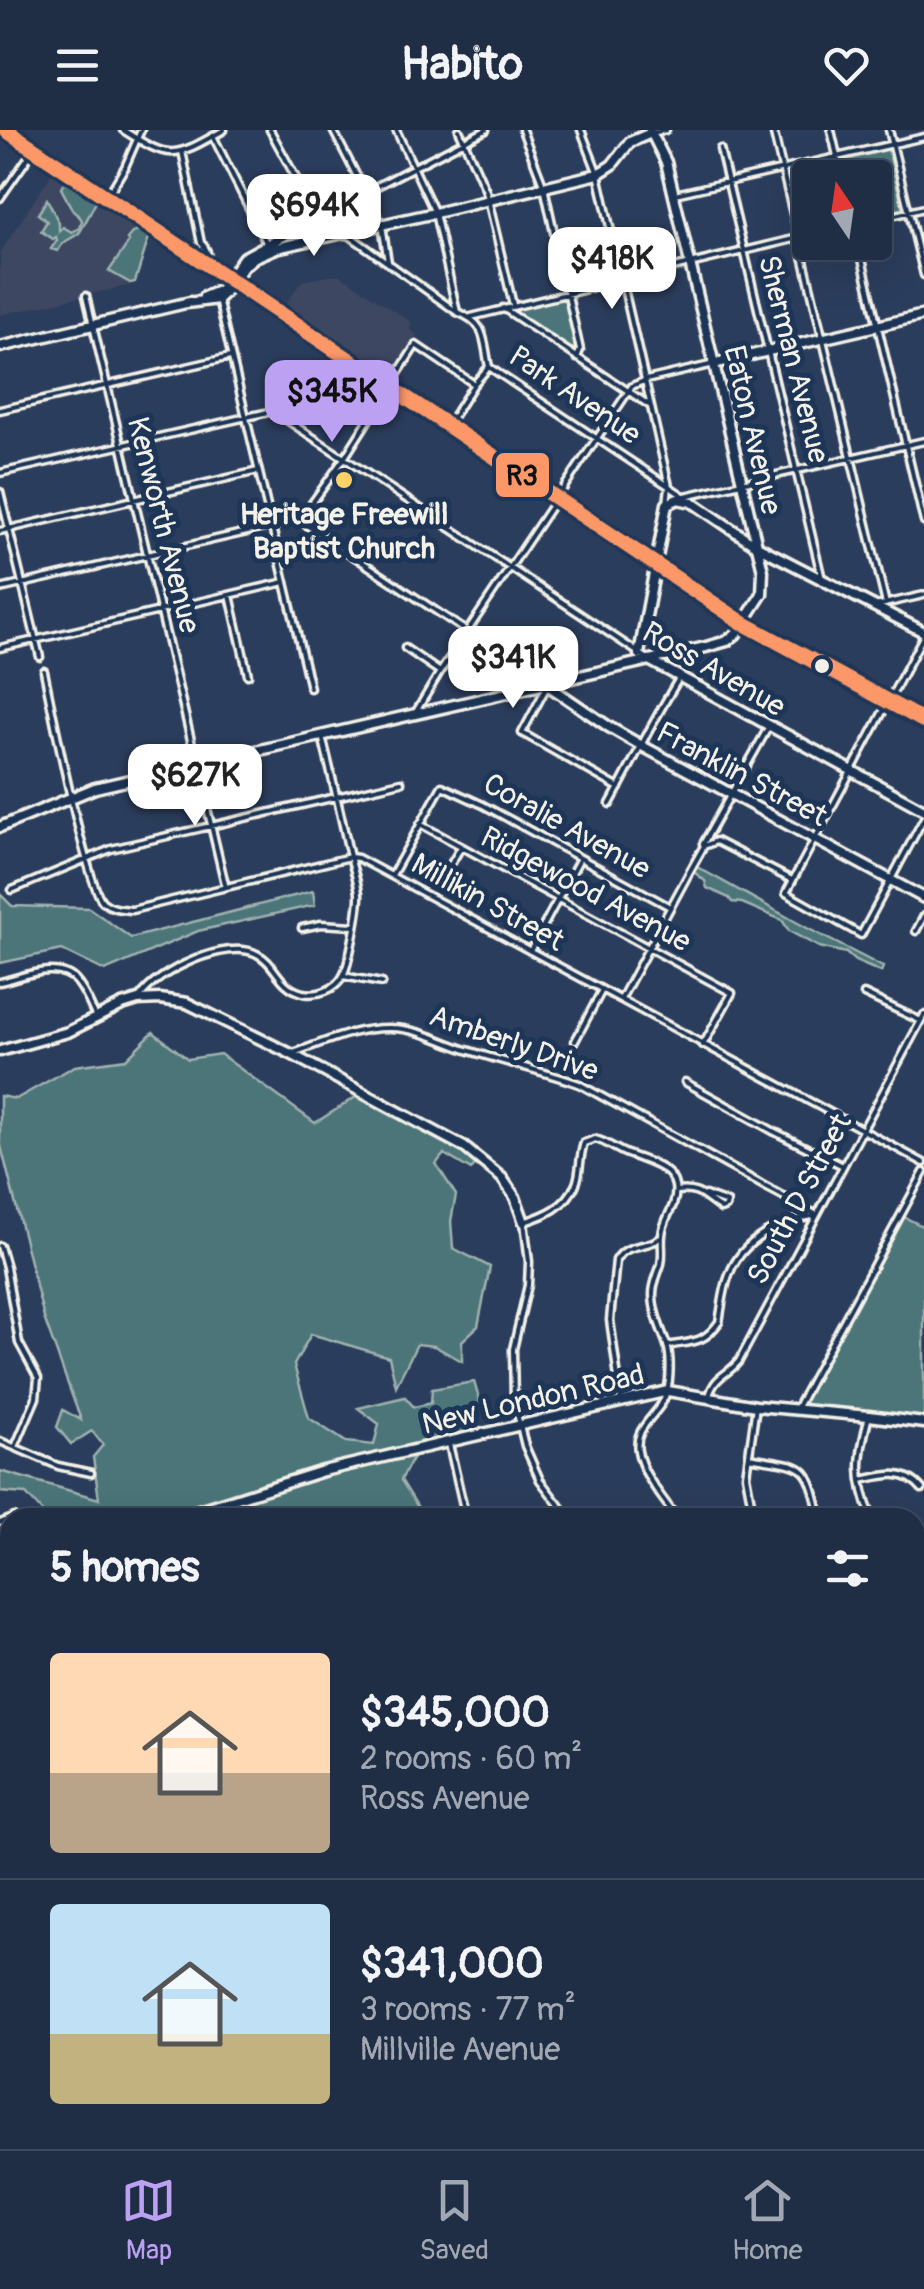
<!DOCTYPE html>
<meta charset="utf-8">
<style>
:root{--surface:#202e45;--page:#2d3a50;--text:#f1f3f6;--muted:#a2a8b3;--line:#3d4a5e;--accent:#bca0f2}
body{margin:0;font-family:Pangolin,sans-serif;background:var(--page);color:var(--text);height:100vh;display:flex;flex-direction:column;font-size:38px;white-space:nowrap}
*{box-sizing:border-box;margin:0}
p{font-size:32px;color:var(--muted)}
.icon{flex:none;width:55px;height:55px;fill:none;stroke:currentColor;stroke-width:2;stroke-linecap:round;stroke-linejoin:round}
.map{position:relative;flex:1;overflow:hidden}
.details{position:absolute;left:0px;top:1378px;width:925px;height:642px;display:flex;flex-direction:column;background:var(--surface);border-radius:30px 30px 0 0;box-shadow:0 10px 40px #0002,0 0 0 2px var(--line)}
.details>*{flex:none}
.needle{width:65px;rotate:347deg}
.fabs{position:absolute;left:792px;top:30px;display:grid;gap:20px}
.fabs a{display:grid;place-items:center;width:100px;height:100px;border-radius:10px;background:var(--surface);box-shadow:0 10px 40px #0002,0 0 0 2px var(--line);font-size:50px}
.price{position:absolute;translate:-50% -85px;padding:0 22px;border-radius:20px;background:#fff;color:#222;font-size:32px;line-height:65px;filter:drop-shadow(0 2px 5px #0008)}
.price::after{content:'';position:absolute;left:50%;top:60px;width:30px;height:22px;margin-left:-15px;background:inherit;clip-path:polygon(0 0,100% 0,50% 100%)}
.price.current{background:var(--accent);color:#111}
ul{padding:0;list-style:none}
li{display:flex;align-items:center;gap:30px;height:250px;padding:0 50px}
li+li{border-top:2px solid var(--line)}
li span{display:grid;place-items:center;flex:none;width:280px;height:200px;border-radius:10px;color:#555}
li>.icon{margin-inline-start:auto}
span .icon{width:120px;height:120px;fill:#fffc;stroke-width:1}
li b{font-size:42px}
h2{display:flex;justify-content:space-between;align-items:center;height:120px;padding:0 50px;font-size:42px}
header{display:flex;justify-content:space-between;align-items:center;height:130px;padding:0 50px;background:var(--surface);font-size:45px;font-weight:700}
.tabs{display:flex;justify-content:space-around;align-items:center;height:140px;border-top:2px solid var(--line);background:var(--surface);font-size:28px;color:var(--muted)}
.tabs a{display:grid;justify-items:center;gap:5px}
.tabs .current{color:var(--accent)}
.map>svg:first-child{display:block}
.built{fill:#3c4762}
.green{fill:#4b7479;stroke:#a0b2b0;stroke-width:2.5}
.lines{fill:none;stroke-linecap:round;stroke-linejoin:round}
.street-casing{stroke:#f4f1e8;stroke-width:11}
.secondary-casing{stroke:#f4f1e8;stroke-width:15}
.primary-casing{stroke:#f4f1e8;stroke-width:18}
.street{stroke:#1d3557;stroke-width:4}
.secondary{stroke:#1d3557;stroke-width:8}
.primary{stroke:#1d3557;stroke-width:10}
.bus-1-casing{stroke:#1d3557;stroke-width:22}
.bus-1{stroke:#fc9868;stroke-width:15}
.poi-dot{fill:#ffd166;stroke:#1d3557;stroke-width:4}
.bus-dot{fill:#f4f1e8;stroke:#1d3557;stroke-width:4}
.labels{text-anchor:middle;stroke-width:10;stroke-linejoin:round;paint-order:stroke}
.street-label{font-size:30px;fill:#f4f1e8;stroke:#1d3557}
.poi-label{font-size:30px;font-weight:bold;fill:#f4f1e8;stroke:#1d3557}
.line-badge{stroke:#1d3557;stroke-width:4}
.pale-badge-label{font-size:28px;text-anchor:middle;font-weight:bold;fill:#111}
</style>
<header><svg class="icon" aria-label="menu" viewBox="0 0 24 24"><path d="M4 6h16M4 12h16M4 18h16"/></svg>Habito<svg class="icon" aria-label="heart" viewBox="0 0 24 24"><path d="M12 20l-8-8c-3-5 5-10 8-4 3-6 11-1 8 4z"/></svg></header>
<div class="map">
<svg width="924" height="2019" viewBox="0 0 924 2019">
<rect width="100%" height="100%" fill="#2b3d5c"/>
<filter id="ink" filterUnits="userSpaceOnUse"><feTurbulence type="fractalNoise" baseFrequency=".01" numOctaves="2"/><feDisplacementMap in="SourceGraphic" scale="20" xChannelSelector="R" yChannelSelector="G"/><feConvolveMatrix kernelMatrix="1 2 1 2 8 2 1 2 1" color-interpolation-filters="sRGB"/></filter>
<g filter="url(#ink)">
<path class="built" d="M58 34 155 98 150 105 135 154 0 185V123Z
M339 144 412 193 409 199 417 205 388 248 283 177 302 151Z
M10 1438V1641L0 1643V1441Z"/>
<path class="green" d="M888 19 903 79 875 85V48L846 47 842 31Z
M834 32 837 47 810 48V101L802 103 787 43Z
M67 50 97 70C93 77 83 98 79 103 69 111 64 109 58 121L51 119 57 110 56 107 53 109 41 101 47 91 38 84 47 69 59 93V102L63 97 72 102 79 98 82 91 80 87 73 81 61 58Z
M142 100 150 104 135 152 130 153 109 141 129 112 127 109 132 103Z
M564 166 566 168 577 213 573 219 568 220 518 186 517 180 521 175Z
M697 737 807 798 883 837 881 842 855 831 846 823 819 817 789 801 782 790 742 773 732 772 729 768 707 758 705 751 694 742Z
M313 761 315 775 198 801 105 841 62 820 0 833V764L12 776 89 778 131 808Z
M153 902 188 929 220 924 315 993 356 967 479 1032 471 1040 444 1024 436 1034 456 1065 451 1091 453 1118 490 1137 478 1196 462 1211V1231L434 1216 417 1214 396 1256 389 1227 311 1204 294 1235 309 1288 346 1312 374 1315 379 1294 358 1278 405 1267 414 1277 431 1273 432 1259 474 1252 481 1275 468 1283 470 1301 312 1338 154 1387H112L108 1385 98 1388 47 1387 26 1364 0 1362V1341L99 1369 93 1327 103 1315 92 1301 71 1314 57 1297 63 1280 81 1290 44 1188 0 1012V966L16 969 75 936 126 929Z
M900 1085 924 1097V1293L795 1280Z
M417 1320 401 1350 424 1387 174 1388 284 1353Z"/>
<g class="lines">
<g class="street-casing">
<path id="street" d="M123 0C171 31 174 28 224 0
M270 0 317 87 486 0
M333 0 382 95 388 132
M396 0 435 83 457 182
M459 0 486 61 513 175
M522 0 544 57 580 220 577 228
M581 0 598 44 669 356 667 374
M773 0 886 474
M831 0 842 48
M889 0 924 145
M651 3 666 0
M213 6 267 114
M720 19 822 449
M182 21 201 113C208 119 208 125 207 133
M675 64 924 7
M107 67 125 37 141 0
M0 68 32 22
M875 90 924 78
M346 103 457 182C487 193 483 209 489 237L688 369
M858 112 924 392
M86 166 225 754
M218 169 310 558
M503 178 649 275
M471 187 810 105
M0 280 230 227
M448 295 474 254 489 237
M0 343 273 281 648 529
M0 362 40 527
M685 366 924 311
M300 390 345 327 416 215 474 254
M0 401 258 341
M0 459 299 390 546 554 545 560 522 603 619 658
M230 465 248 545
M875 476 924 465
M924 505 786 763 861 805 924 688
M0 518 285 452
M405 518 440 542
M44 541C51 576 87 757 103 772 112 779 121 779 132 780L350 727 358 728 924 1033
M417 580 440 542 632 256 646 250 710 235
M610 674C633 632 654 588 680 547
M420 694 732 863 703 915
M703 714 769 596
M451 734 461 717
M392 745 442 656 483 675 670 777
M12 760 111 719 401 652
M302 798 321 794 354 796
M916 801 924 786
M530 821 580 728
M343 846 382 853
M0 852C23 847 59 830 77 852 85 862 91 876 96 888
M864 864 921 891
M140 867C158 841 227 808 257 824 276 833 278 857 303 863 317 866 336 860 343 846 349 835 360 776 359 763 357 748 351 733 348 718 340 681 331 643 322 606
M621 869 690 741 704 716 716 711 792 750
M575 911 602 860
M293 923C325 912 357 897 391 898 417 898 443 912 467 920 504 932 542 941 579 954L817 1085
M685 952 773 1001 843 1036
M676 1061C701 1058 703 1068 721 1079L726 1077 727 1073 705 1065
M0 1116 6 1137 19 1213 38 1248 36 1268 15 1317
M667 1216C691 1211 703 1215 719 1192 722 1177 723 1160 729 1145 742 1109 781 1091 817 1085
M709 1266C715 1245 727 1246 739 1231L924 885
M621 1270 610 1190 616 1130C627 1112 646 1119 660 1108
M796 1279 924 1042
M869 1286C858 1326 855 1348 872 1388
M0 1311 58 1336 91 1343
M449 1314 466 1388
M749 1327C805 1337 808 1329 820 1388
M862 1350C885 1345 905 1338 922 1359
M14 1388V1387
M569 1388 540 1350 532 1332 525 1316 514 1271 513 1219 528 1155 529 1132 524 1092C546 1085 566 1077 576 1054 581 1042 579 1026 584 1013L595 1009C608 1012 617 1021 630 1025 653 1034 685 1040 673 1075 670 1082 666 1089 664 1096 659 1109 664 1121 661 1134 658 1144 653 1153 653 1164 653 1182 661 1199 667 1215 671 1227 670 1250 667 1261 662 1284 633 1295 638 1321 642 1345 663 1368 677 1388
M754 1388 746 1345 756 1276
M0 1393 10 1389
M915 1540 924 1538
M915 1562 922 1649H924
M0 1756 10 1753
M915 1804 924 1808
M0 1920 10 1906
M375 2010 377 2019
M538 2010 542 2019
M698 2010 717 2019
M833 2010V2019
M567 2019H582
M617 2019 622 2010"/>
</g>
<g class="secondary-casing">
<path id="secondary" d="M204 167 221 160 243 128 317 87 345 103
M187 173 218 169 229 158 243 137 255 127 276 118 435 83 598 44 612 35 630 12 651 3
M0 217 190 172
M713 234 924 185
M639 524 667 374 678 369 692 372 757 416 924 502
M649 530 924 680
M546 554 609 597 642 616 924 768
M0 697 95 658 706 517 727 511 736 504 762 464 763 441 666 32 650 0
M0 921 68 902 122 875 138 870 160 869 187 873 291 924 464 1017 502 1048 515 1067 524 1092
M174 1388 323 1341 668 1261 756 1276 869 1286 924 1293
M0 1441 10 1438"/>
</g>
<g class="primary-casing">
<path id="primary" d="M6 0 743 493 924 591"/>
</g>
<use href="#street" class="street"/>
<use href="#secondary" class="secondary"/>
<use href="#primary" class="primary"/>
<g class="bus-1-casing">
<path id="bus-1" d="M6 0 743 493 924 591"/>
</g>
<use href="#bus-1" class="bus-1"/>
</g>
</g>
<circle class="poi-dot" cx="344" cy="350" r="10"/>
<circle class="bus-dot" cx="822" cy="536" r="9"/>
<g class="labels">
<g class="street-label">
<text transform="translate(794 229) rotate(76)" y="10">Sherman Avenue</text>
<text transform="translate(575 265) rotate(34)" y="10">Park Avenue</text>
<text transform="translate(753 300) rotate(77)" y="10">Eaton Avenue</text>
<text transform="translate(164 395) rotate(76)" y="10">Kenworth Avenue</text>
<text transform="translate(714 539) rotate(30)" y="10">Ross Avenue</text>
<text transform="translate(742 644) rotate(28)" y="10">Franklin Street</text>
<text transform="translate(567 696) rotate(29)" y="10">Coralie Avenue</text>
<text transform="translate(586 759) rotate(28)" y="10">Ridgewood Avenue</text>
<text transform="translate(488 772) rotate(29)" y="10">Millikin Street</text>
<text transform="translate(514 913) rotate(19)" y="10">Amberly Drive</text>
<text transform="translate(799 1069) rotate(-62)" y="10">South D Street</text>
<text transform="translate(533 1269) rotate(-13)" y="10">New London Road</text>
</g>
<g class="poi-label">
<text x="344" y="394">Heritage Freewill<tspan x="344" dy="34">Baptist Church</tspan></text>
</g>
</g>
<rect class="line-badge" x="494" y="321" width="57" height="48" rx="10" fill="#fc9868"/>
<g class="pale-badge-label">
<text x="522" y="355">R3</text>
</g>
</svg>
<div class="fabs">
<a><svg class="needle" viewBox="-14 -14 28 28"><path d="M0-13l5 13h-10z" fill="#e53935"/><path d="M0 13l5-13h-10z" fill="#a2a8b3"/></svg></a>
</div>
<b class="price" style="left:314px;top:129px">$694K</b>
<b class="price" style="left:612px;top:182px">$418K</b>
<b class="price current" style="left:332px;top:315px">$345K</b>
<b class="price" style="left:513px;top:581px">$341K</b>
<b class="price" style="left:195px;top:699px">$627K</b>
<section class="details">
<h2>5 homes<svg class="icon" aria-label="filters" viewBox="0 0 24 24"><path d="M4 7h16M4 17h16"/><circle cx="9" cy="7" r="2"/><circle cx="15" cy="17" r="2"/></svg></h2>
<ul>
<li><span style="background:linear-gradient(#ffd9b3 60%,#b9a48a 0)"><svg class="icon" aria-label="home" viewBox="0 0 24 24"><path d="M3 11l9-7 9 7M6 9v11h12V9"/></svg></span><div><b>$345,000</b><p>2 rooms · 60 m²</p><p>Ross Avenue</p></div></li>
<li><span style="background:linear-gradient(#bfe0f5 65%,#c2b280 0)"><svg class="icon" aria-label="home" viewBox="0 0 24 24"><path d="M3 11l9-7 9 7M6 9v11h12V9"/></svg></span><div><b>$341,000</b><p>3 rooms · 77 m²</p><p>Millville Avenue</p></div></li>
</ul>
</section>
</div>
<nav class="tabs">
<a class="current"><svg class="icon" aria-label="map" viewBox="0 0 24 24"><path d="M3 6l6-2 6 2 6-2v14l-6 2-6-2-6 2zM9 4v14M15 6v14"/></svg>Map</a>
<a><svg class="icon" aria-label="saved" viewBox="0 0 24 24"><path d="M7 4h10v16l-5-4-5 4z"/></svg>Saved</a>
<a><svg class="icon" aria-label="home" viewBox="0 0 24 24"><path d="M3 11l9-7 9 7M6 9v11h12V9"/></svg>Home</a>
</nav>
